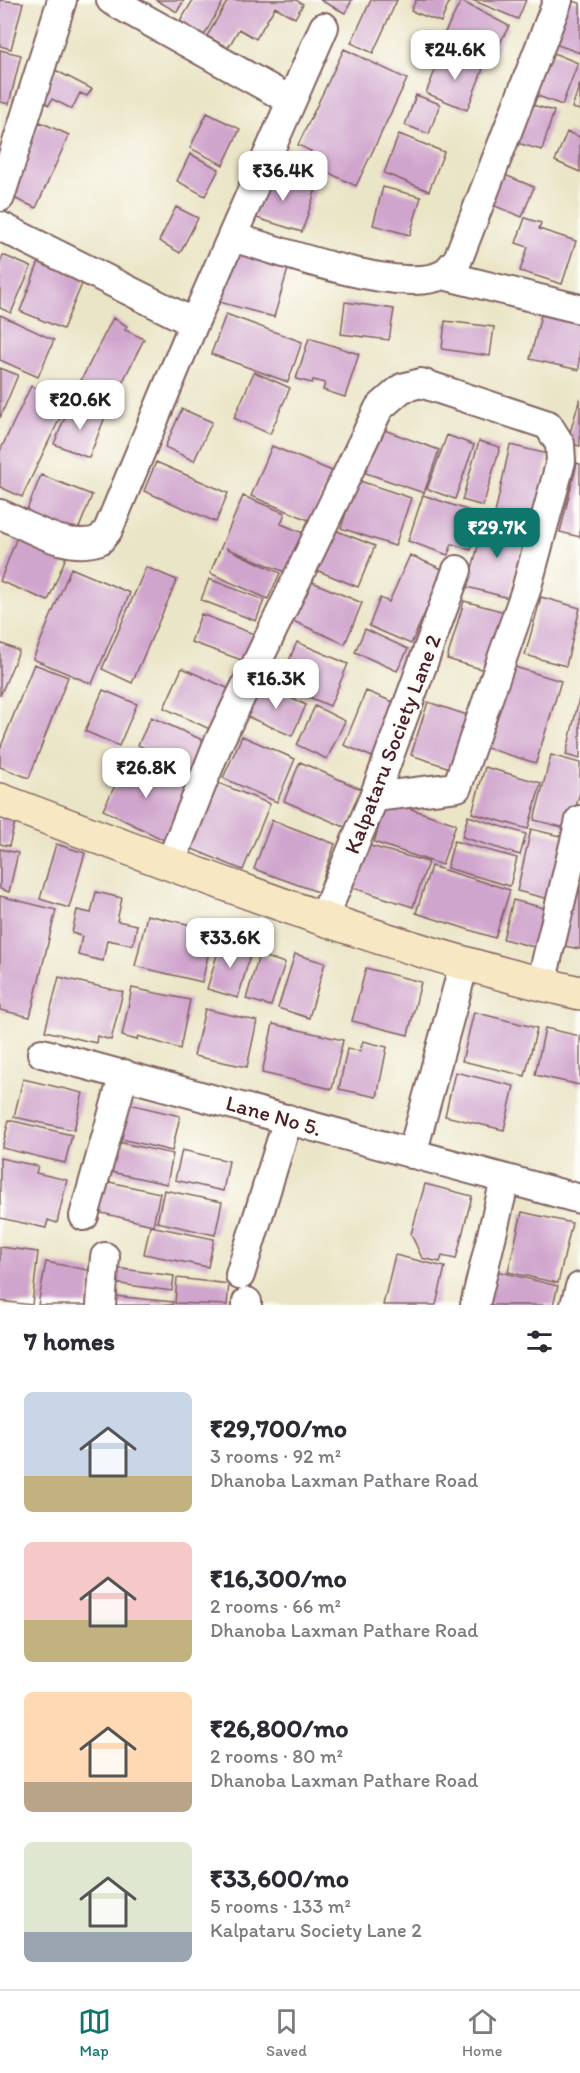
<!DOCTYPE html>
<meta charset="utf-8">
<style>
:root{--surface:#fff;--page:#f7f7f7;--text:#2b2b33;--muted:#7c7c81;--line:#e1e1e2;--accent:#0f766e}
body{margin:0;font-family:Itim,sans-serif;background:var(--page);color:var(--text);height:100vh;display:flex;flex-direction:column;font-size:22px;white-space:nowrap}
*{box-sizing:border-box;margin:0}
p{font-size:20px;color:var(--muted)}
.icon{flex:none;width:33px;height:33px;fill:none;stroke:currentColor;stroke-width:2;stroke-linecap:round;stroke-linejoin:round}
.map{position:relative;height:1305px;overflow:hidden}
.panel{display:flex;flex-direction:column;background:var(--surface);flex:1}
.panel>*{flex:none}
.price{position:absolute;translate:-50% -51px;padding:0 14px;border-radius:12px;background:#fff;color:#222;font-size:20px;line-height:39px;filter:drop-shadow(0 2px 3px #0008)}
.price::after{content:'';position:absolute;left:50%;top:36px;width:18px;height:14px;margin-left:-9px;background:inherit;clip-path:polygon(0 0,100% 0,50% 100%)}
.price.on{background:var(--accent);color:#fff}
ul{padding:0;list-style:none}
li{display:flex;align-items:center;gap:18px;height:150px;padding:0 24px}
li span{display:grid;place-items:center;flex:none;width:168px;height:120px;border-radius:9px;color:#555}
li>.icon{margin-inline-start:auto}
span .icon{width:72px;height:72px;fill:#fffc;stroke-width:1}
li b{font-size:26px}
h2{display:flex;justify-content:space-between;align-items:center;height:72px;padding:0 24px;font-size:26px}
.menu{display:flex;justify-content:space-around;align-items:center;height:84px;border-top:2px solid var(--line);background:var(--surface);font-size:16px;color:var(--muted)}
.menu a{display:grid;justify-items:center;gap:3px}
.menu .on{color:var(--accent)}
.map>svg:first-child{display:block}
.building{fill:#d0a5cd}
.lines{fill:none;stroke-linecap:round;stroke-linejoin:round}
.street-casing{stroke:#826462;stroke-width:32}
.secondary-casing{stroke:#826462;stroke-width:36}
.street{stroke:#fff;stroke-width:28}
.secondary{stroke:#f7e8c3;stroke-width:33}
.labels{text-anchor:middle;stroke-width:5;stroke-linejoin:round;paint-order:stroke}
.street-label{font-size:22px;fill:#4a1f2b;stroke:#fdfcf7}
</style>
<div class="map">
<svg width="580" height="1305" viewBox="0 0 580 1305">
<rect width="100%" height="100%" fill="#fdfcf7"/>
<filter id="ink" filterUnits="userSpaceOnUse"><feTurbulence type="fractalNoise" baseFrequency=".0167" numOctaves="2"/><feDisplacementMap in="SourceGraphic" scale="12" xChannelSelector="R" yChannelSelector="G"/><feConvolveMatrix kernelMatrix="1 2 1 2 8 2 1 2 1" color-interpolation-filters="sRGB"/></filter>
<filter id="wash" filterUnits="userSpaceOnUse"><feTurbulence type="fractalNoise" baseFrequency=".008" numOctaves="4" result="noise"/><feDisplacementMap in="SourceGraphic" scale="24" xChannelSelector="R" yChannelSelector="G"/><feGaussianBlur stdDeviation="1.35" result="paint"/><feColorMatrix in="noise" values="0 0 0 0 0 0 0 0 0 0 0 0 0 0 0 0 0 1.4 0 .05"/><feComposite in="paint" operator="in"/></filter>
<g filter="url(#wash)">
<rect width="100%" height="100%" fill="#ebe5c7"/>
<g id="blocks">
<path class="building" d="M0 0 23 3 11 49 0 46Z
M156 0H184L177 12Z
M193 0H224L203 37 179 23Z
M228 0H296L303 4 295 18 275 7 256 39 239 29 228 48 207 36Z
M320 0H352L345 13Z
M371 0H397L373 53 351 43Z
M416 0H450L441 22 411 11Z
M472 0H526L518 19Z
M567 0 580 3V53L552 43Z
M461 1 509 26 491 60 443 36Z
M344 49 407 79 356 186 306 162 311 151 298 145Z
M0 50 21 55 9 104 0 102Z
M546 50 578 63 562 105 530 93Z
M442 53 483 69 467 110 426 93Z
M55 70 92 89 87 96 80 93 72 109 52 99 49 105 40 100Z
M580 83V110L572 108Z
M416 95 440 104 429 134 405 125Z
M522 102 554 111 542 150 510 141Z
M207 113 240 129 223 165 190 148Z
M40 122 69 135 36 208 7 195Z
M567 132 580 137V172L555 161Z
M399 134 444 152 429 191 384 173Z
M190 154 219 169 205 196 177 181Z
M264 172 316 189 302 232 250 216Z
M500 173 534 187 522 217 488 203Z
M383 187 421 197 410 235 373 225Z
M176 207 198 218 180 253 159 241Z
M525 218 541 223 539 229 576 241 562 284 520 271 528 247 516 243Z
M232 245 290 262 274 317 216 301Z
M3 255 31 267 11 313 0 308V263Z
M40 259 85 277 63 329 20 311Z
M345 302 394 309 389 340 341 334Z
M226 314 302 342 288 382 211 354Z
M0 315 54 340 38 377 0 360Z
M541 315 580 324 579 370 530 359Z
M113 318 127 326 125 330 144 339 108 411 74 394Z
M445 321 494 327 490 356 442 349Z
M309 338 359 354 345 397 323 390 325 383 313 380 312 383 296 379Z
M0 368 18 375 0 418Z
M254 372 290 388 270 434 234 418Z
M31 386 67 403 22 497 0 487V451Z
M580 398V446L567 443Z
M71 403 105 417 89 458 54 444Z
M182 409 212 422 194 461 165 447Z
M376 427 439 450 424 493 360 471Z
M447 435 474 445 455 499 427 489Z
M479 441 500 447 483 506 462 500Z
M510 445 548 454 532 526 494 518Z
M272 446 332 471 311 521 251 496Z
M156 462 228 493 216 522 144 491Z
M577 463 580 464V537L560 532Z
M41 475 92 495 77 533 26 512Z
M357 480 411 498 395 546 341 528Z
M423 495 482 515 471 550 452 544 448 555 408 541Z
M243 496 285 513 281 524 308 535 292 575 226 548 280 573 268 599 210 573Z
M485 520 527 531 509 598 467 587Z
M332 529 375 546 358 587 316 570Z
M17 537 66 557 48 601 0 581Z
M410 555 444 570 411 644 369 626 380 598 389 602Z
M146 567 177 580 132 683 102 669Z
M71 568 130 593 92 684 33 659Z
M209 579 264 600 256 621 201 600Z
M310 581 362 603 345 644 293 621Z
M541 597 580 608 566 666 525 655Z
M464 601 505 612 488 671 447 659Z
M201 614 259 636 250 663 191 642Z
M365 629 408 649 397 671 355 652Z
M297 642 348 664 330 706 279 684Z
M0 643 19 651 0 696Z
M34 664 68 677 29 778 0 767V749Z
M508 665 561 681 536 763 483 747Z
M182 668 234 691 216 732 164 708Z
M259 684 306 705 292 736 246 716Z
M103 690 137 704 119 746 85 731Z
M366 691 398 704 375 758 344 745Z
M580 694V759L566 755Z
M428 702 470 716 453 769 411 755Z
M315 706 345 721 327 759 297 745Z
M151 717 207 742 194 771 138 745Z
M242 736 295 759 277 802 223 778Z
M551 755 580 763V792L570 829 534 820Z
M128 759 189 788 164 840 103 810Z
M300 762 363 790 347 828 284 801Z
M485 767 541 783 528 829 472 813Z
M211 780 270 804 243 870 185 846Z
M387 801 456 824 442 865 374 842Z
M0 809 17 814 9 846 0 844Z
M468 816 526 834 520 855 462 837Z
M272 820 335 844 318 892 254 869Z
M531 829 568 838 549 899 517 891Z
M454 841 517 858 510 886 447 868Z
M360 843 428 862 413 907 341 884Z
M56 844 85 853 69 908 40 899Z
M0 849 18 853 9 892 0 889Z
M431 866 510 890 495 938 416 913Z
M580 870V949L559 945Z
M96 892 122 898 117 921 137 925 133 945 107 940 103 961 78 955 82 936 72 933 77 910 91 913Z
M0 896 56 910 30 1017 0 1010Z
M513 900 548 909 538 948 503 939Z
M147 915 214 930 202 982 135 966Z
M221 941 252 949 238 998 207 989Z
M295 954 325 963 309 1018 278 1008Z
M259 955 285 963 271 1006 246 999Z
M366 968 421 982 408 1035 352 1021Z
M59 977 123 992 111 1040 97 1036 96 1043 45 1031Z
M132 988 190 1000 180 1049 138 1036 137 1040 122 1036Z
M205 1009 257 1021 247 1067 194 1056Z
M474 1012 537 1028 525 1076 462 1061Z
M273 1024 343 1040 332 1089 262 1073Z
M545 1028 580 1036V1085L535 1075Z
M363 1041 387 1047 377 1097 339 1089 347 1049 360 1051Z
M455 1072 514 1086 504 1130 445 1116Z
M23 1079 83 1093 74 1130 14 1117Z
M125 1103 180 1116 172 1151 117 1138Z
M9 1120 72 1135 65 1163 2 1148Z
M118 1142 173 1154 167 1184 111 1172Z
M182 1150 229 1161 223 1191 175 1180Z
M0 1158 38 1166 36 1173 67 1180 57 1223 48 1220 46 1228 0 1218Z
M100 1180 160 1193 153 1225 93 1211Z
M425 1184 472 1196 456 1259 442 1256 440 1262 422 1258 411 1234Z
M164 1190 222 1202 215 1235 157 1222Z
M522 1212 572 1223 558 1283 508 1272Z
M150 1226 214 1239 208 1267 144 1254Z
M0 1247 38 1252 32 1305 0 1301Z
M395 1255 445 1267 436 1305H383Z
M46 1262 93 1271 87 1305H38Z
M115 1268 174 1276 172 1291 113 1283Z
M496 1271 558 1286 553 1305H488Z
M177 1278 229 1284 227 1305 175 1303Z
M114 1296 173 1302 172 1305H113Z"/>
</g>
</g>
<g filter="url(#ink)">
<use href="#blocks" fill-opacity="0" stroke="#826462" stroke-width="1.5"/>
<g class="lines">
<g class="street-casing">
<path id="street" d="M111 0 290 100
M0 197 62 0
M0 226 194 323
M233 237C276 250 402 295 442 275 448 272 453 264 458 259L558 0
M443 275 580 309
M0 514C31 527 66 552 100 540L108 530 194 323 324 27
M170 864 217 746 379 408 402 388 421 383 548 425 560 444 561 461 526 590 457 787 374 797
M324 917 374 797 457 570
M541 984 580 820
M42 1053 580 1199
M412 1154 464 964
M84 1216 124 1074
M240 1275 288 1119
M101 1305 105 1257
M247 1305V1302
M475 1305 505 1180
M575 1305 580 1287"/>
</g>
<g class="secondary-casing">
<path id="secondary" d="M0 800C190 871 382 948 580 993"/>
</g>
<use href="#street" class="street"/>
<use href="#secondary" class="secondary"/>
</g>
</g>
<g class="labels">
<g class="street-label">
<text transform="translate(392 744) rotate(-69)" y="8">Kalpataru Society Lane 2</text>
<text transform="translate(274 1115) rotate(16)" y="8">Lane No 5.</text>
</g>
</g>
</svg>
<b class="price" style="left:455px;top:81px">₹24.6K</b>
<b class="price" style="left:283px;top:202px">₹36.4K</b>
<b class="price" style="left:80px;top:431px">₹20.6K</b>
<b class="price on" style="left:497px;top:559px">₹29.7K</b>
<b class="price" style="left:276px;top:710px">₹16.3K</b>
<b class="price" style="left:146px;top:799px">₹26.8K</b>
<b class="price" style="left:230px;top:969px">₹33.6K</b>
</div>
<section class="panel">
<h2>7 homes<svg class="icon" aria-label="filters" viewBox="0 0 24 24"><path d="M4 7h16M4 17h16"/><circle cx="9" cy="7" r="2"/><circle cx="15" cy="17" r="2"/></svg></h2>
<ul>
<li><span style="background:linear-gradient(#c9d6e8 70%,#c2b280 0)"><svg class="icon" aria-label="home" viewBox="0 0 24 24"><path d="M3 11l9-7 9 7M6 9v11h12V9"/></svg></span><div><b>₹29,700/mo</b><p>3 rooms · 92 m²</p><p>Dhanoba Laxman Pathare Road</p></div></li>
<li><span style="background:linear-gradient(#f6c9c9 65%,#c2b280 0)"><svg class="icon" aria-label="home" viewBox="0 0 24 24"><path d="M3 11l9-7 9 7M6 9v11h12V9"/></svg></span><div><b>₹16,300/mo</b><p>2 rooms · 66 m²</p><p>Dhanoba Laxman Pathare Road</p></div></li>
<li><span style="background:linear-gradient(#ffd9b3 75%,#b9a48a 0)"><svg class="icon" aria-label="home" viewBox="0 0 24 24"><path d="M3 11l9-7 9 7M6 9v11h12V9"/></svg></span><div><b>₹26,800/mo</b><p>2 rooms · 80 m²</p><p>Dhanoba Laxman Pathare Road</p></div></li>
<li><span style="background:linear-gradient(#dfe7d0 75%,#9aa5b1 0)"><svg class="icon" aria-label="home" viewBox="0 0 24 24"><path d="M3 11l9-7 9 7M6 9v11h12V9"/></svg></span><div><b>₹33,600/mo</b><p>5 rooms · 133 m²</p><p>Kalpataru Society Lane 2</p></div></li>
</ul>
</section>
<nav class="menu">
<a class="on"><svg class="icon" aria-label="map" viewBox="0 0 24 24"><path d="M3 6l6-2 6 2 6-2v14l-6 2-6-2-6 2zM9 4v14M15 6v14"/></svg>Map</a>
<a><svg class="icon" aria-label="saved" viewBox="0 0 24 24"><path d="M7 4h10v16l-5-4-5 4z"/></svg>Saved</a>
<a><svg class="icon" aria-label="home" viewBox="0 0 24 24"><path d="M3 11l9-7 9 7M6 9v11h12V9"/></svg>Home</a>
</nav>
